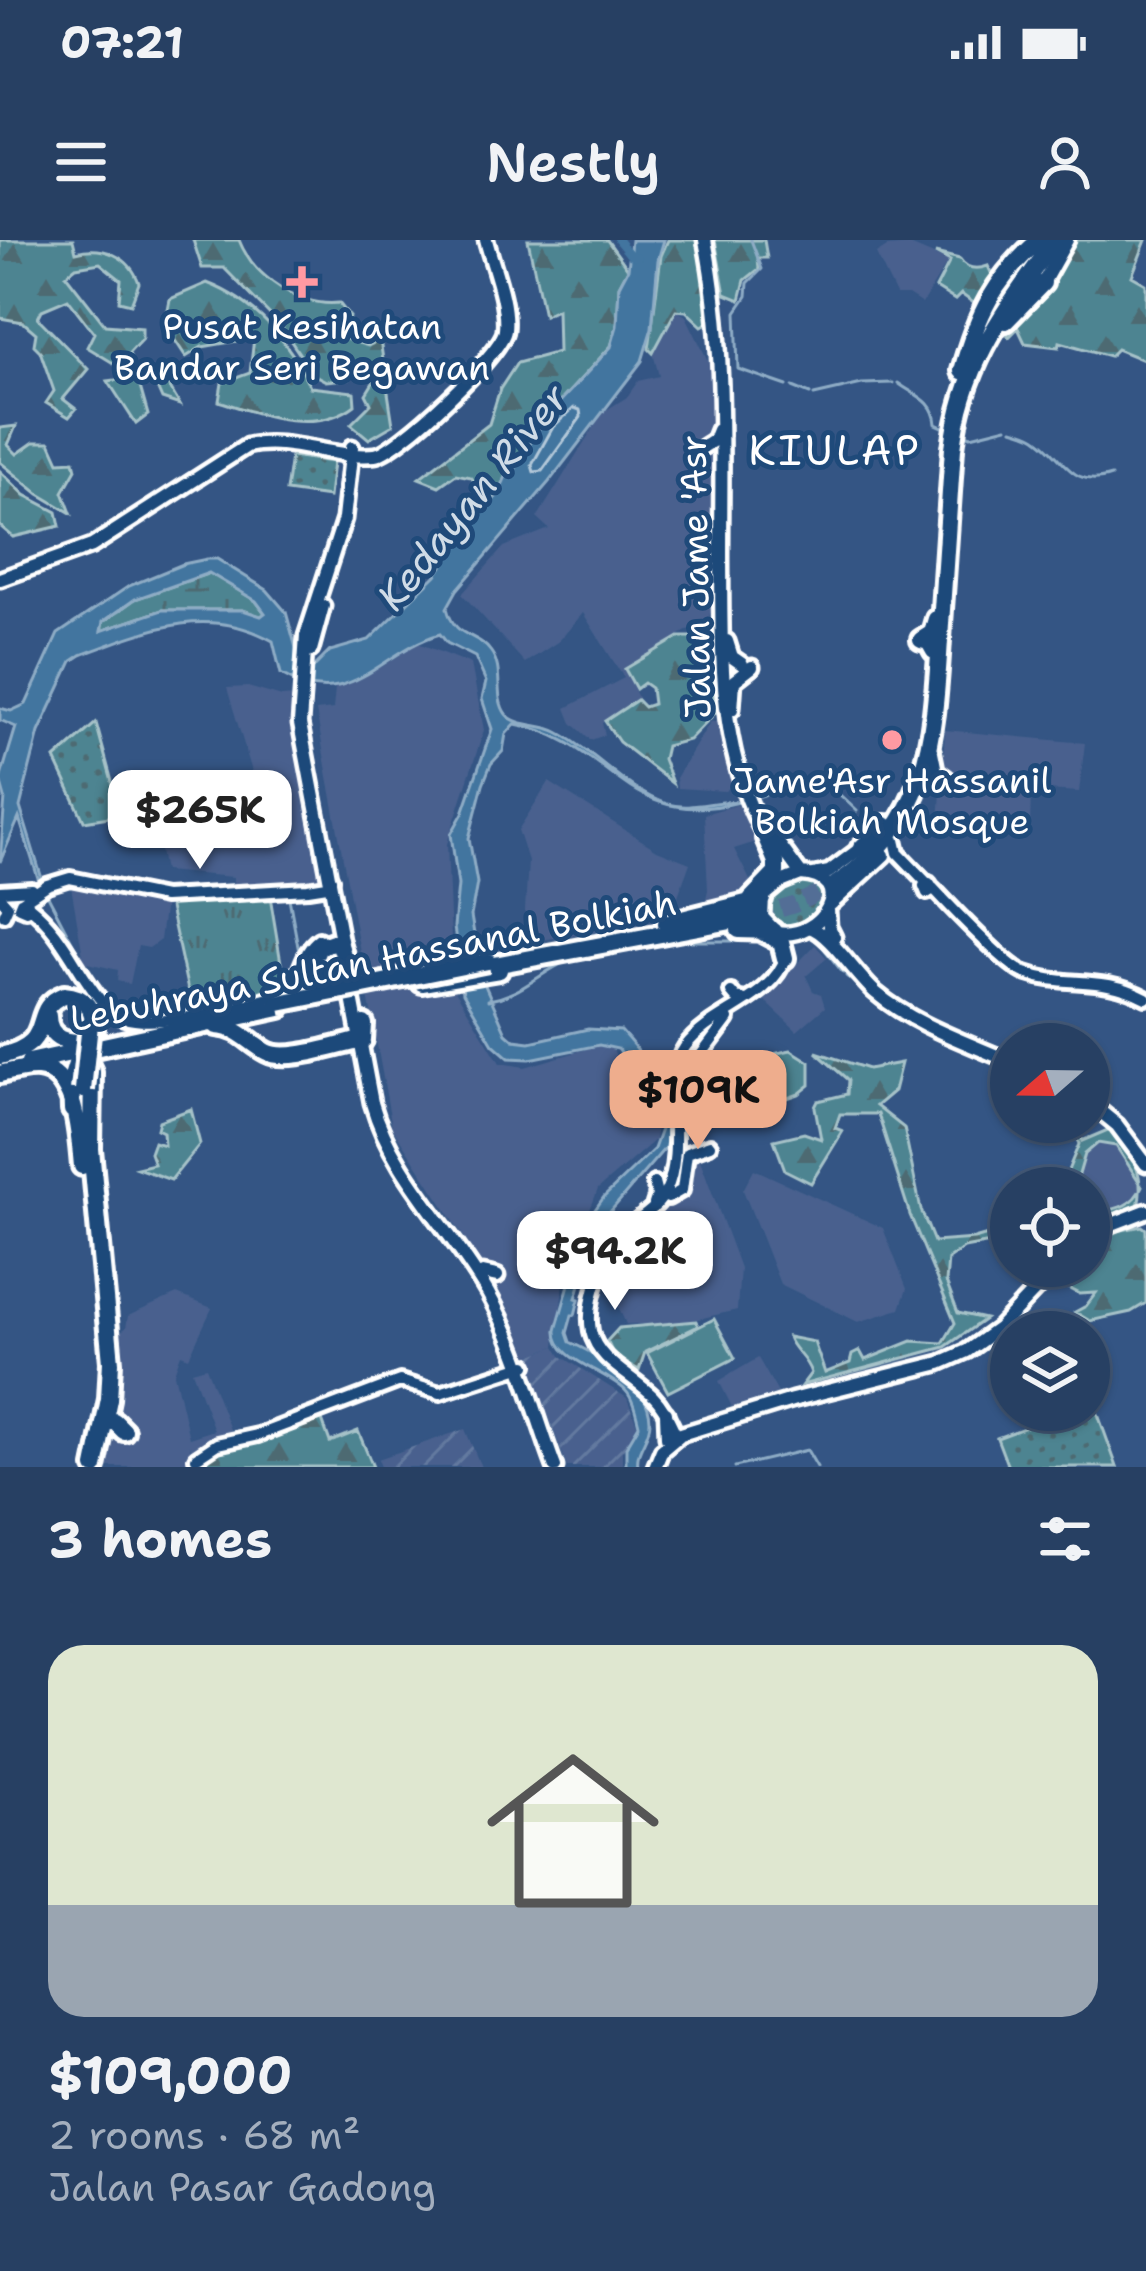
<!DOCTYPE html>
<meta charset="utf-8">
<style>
:root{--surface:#274063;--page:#2f4769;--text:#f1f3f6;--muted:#a4afbe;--line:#435978;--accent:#eead8d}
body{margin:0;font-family:"Shantell Sans",sans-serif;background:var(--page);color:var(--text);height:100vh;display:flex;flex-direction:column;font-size:45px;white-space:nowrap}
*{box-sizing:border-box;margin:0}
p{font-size:39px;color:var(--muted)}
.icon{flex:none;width:66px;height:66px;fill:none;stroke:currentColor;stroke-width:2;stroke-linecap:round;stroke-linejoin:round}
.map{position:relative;height:1227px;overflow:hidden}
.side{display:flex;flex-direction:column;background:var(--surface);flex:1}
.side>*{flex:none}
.needle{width:78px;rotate:250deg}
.controls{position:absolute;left:990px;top:783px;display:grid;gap:24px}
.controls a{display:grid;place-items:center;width:120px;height:120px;border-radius:50%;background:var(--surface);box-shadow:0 3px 9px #0004,0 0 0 3px var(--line);font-size:60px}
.price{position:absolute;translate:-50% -102px;padding:0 27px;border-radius:24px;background:#fff;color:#222;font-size:39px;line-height:78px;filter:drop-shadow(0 3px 6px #0008)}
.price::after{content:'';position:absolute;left:50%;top:72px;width:36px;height:27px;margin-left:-18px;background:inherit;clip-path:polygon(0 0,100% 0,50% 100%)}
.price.on{background:var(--accent);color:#111}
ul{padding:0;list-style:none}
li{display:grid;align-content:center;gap:24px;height:636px;padding:0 48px}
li+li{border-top:3px solid var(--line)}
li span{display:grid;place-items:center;height:372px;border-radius:36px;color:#555}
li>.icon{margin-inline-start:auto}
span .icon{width:216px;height:216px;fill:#fffc;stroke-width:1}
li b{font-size:51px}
h2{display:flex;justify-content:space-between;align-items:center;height:144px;padding:0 48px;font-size:51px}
.status{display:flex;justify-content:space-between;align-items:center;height:84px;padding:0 60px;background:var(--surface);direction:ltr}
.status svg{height:33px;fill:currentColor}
header{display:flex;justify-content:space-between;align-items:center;height:156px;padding:0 48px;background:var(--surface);font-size:54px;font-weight:600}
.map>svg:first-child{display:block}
.built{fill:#48618e}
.industrial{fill:url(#industrial-furrows)}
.grass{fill:url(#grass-dots);stroke:#a6c2c8;stroke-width:3}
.forest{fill:url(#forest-firs);stroke:#a6c2c8;stroke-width:3}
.wetland{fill:url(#wetland-marsh);stroke:#a6c2c8;stroke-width:3}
.park{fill:url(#park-tufts);stroke:#a6c2c8;stroke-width:3}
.pitch{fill:#4e8491;stroke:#a6c2c8;stroke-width:3}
.water{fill:#42759f;stroke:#8eacc5;stroke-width:3;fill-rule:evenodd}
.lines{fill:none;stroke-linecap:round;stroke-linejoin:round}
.shore{stroke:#b3c8d9;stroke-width:3}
.stream{stroke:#8eacc5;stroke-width:3}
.river{stroke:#42759f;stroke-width:8}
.highway-tunnel{stroke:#526e96;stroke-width:16;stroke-dasharray:16 8;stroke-linecap:butt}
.secondary-casing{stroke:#fff;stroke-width:20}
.primary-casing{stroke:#fff;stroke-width:21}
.highway-casing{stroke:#fff;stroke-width:26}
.secondary{stroke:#1f4a7a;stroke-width:10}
.primary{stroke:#1f4a7a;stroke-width:12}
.highway{stroke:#1f4a7a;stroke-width:16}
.highway-bridge-casing{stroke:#fff;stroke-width:26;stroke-linecap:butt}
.highway-bridge{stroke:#1f4a7a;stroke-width:16}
.poi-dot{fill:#ff9aa2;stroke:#1f4a7a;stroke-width:4.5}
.labels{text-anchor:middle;stroke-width:10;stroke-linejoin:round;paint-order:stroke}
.poi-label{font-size:36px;fill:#fff;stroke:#1f4a7a}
.street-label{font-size:36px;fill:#fff;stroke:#1f4a7a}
.water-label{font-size:39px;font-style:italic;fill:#d0dce7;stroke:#1f4a7a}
.quarter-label{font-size:42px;letter-spacing:3px;fill:#fff;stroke:#1f4a7a}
</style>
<div class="status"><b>07:21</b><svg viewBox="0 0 49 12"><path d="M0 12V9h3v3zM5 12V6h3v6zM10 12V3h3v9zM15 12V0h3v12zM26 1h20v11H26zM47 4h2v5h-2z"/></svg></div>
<header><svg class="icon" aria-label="menu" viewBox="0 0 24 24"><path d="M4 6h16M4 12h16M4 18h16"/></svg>Nestly<svg class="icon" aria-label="person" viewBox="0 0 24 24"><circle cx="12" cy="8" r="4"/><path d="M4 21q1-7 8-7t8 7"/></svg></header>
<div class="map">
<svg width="1146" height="1227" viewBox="0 0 1146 1227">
<defs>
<pattern id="industrial-furrows" width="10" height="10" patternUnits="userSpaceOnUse" patternTransform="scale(3)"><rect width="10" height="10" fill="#48618e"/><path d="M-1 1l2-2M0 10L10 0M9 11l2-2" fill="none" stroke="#63799f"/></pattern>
<pattern id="grass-dots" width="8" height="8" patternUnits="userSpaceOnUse" patternTransform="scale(3)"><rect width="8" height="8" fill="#4e8491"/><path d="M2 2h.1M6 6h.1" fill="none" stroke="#4d6b72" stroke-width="1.8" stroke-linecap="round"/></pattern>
<pattern id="forest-firs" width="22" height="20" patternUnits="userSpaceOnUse" patternTransform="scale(3)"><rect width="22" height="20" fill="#4e8491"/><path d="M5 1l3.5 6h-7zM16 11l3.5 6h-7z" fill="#4d6b72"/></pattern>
<pattern id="wetland-marsh" width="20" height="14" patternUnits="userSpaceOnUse" patternTransform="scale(3)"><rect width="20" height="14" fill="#4e8491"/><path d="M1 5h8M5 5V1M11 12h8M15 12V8" fill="none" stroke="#4d6b72"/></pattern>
<pattern id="park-tufts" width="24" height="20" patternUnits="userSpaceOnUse" patternTransform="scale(3)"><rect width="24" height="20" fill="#4e8491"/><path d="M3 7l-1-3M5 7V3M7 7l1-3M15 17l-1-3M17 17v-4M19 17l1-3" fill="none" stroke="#4d6b72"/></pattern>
</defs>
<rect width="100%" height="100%" fill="#345584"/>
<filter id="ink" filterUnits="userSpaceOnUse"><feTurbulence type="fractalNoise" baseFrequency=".00833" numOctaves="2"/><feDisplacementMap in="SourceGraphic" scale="24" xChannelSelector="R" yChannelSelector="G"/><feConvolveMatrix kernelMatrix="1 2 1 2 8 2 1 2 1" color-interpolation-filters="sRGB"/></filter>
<g filter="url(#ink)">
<path class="built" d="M910 5 948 21 922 64 908 55H896L876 14 887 7Z
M676 70 686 76 715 135 713 365 709 377 625 429 638 458 602 483 605 495 591 500 572 483 566 468 624 438 583 373 559 401 525 423 462 354 504 307 549 289 537 278 603 172 627 157 638 141 659 136 653 113Z
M418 403 471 424 484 490 447 604 453 747 500 823 525 827 597 806 612 809 658 878 655 900 598 949 565 1036 555 1106 527 1117 500 1052 392 887 316 471 333 469 335 448 383 426Z
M248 447 282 457 293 456 294 494 323 636 319 643 233 649V637L164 631 157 597 262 582V565L227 448Z
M718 480 732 546 725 551 677 548 676 538 710 482Z
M945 490 1085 503 1079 552 1031 549 1030 591 939 582Z
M549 542 657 610 690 623 671 675 636 672 606 655 598 691 523 703 528 621 518 590Z
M740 564 756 602 734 609 756 652 704 667 708 650 704 574Z
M71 646 165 662 160 700 149 708 138 706 130 744 117 741 118 730 84 722Z
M815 705 827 718 806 736 813 751 821 754 825 767 797 791 763 759Z
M1098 903 1116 906 1142 946 1137 958 1121 968 1095 973 1089 983V948L1073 947 1085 914Z
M696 909 740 1028 737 1070 677 1084H626L617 1064 616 1022 637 988 684 952 685 920Z
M754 929 883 988 907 1049 900 1069 858 1082 780 1044 743 950Z
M177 1054 212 1068 189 1117 181 1114 174 1133 189 1198 214 1190 192 1131 206 1127 234 1200 193 1214 190 1205 192 1227H104L113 1195 124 1189 116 1178 119 1092 126 1088 128 1076Z
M758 1118 778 1153 732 1167 719 1141Z"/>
<path class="industrial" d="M555 1106 561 1116 627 1158 637 1185 622 1212V1227H567L527 1117Z
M465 1189 481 1227H381L378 1219Z"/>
<path class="grass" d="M291 216 333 222 329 257 286 251Z
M96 483 121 575 84 581 55 519Z
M807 637 826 650V664C808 683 788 698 766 678V659L772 652Z
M1090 1163 1095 1166 1117 1227H1008L997 1198 1072 1170H1089Z"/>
<path class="forest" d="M0 0H73L76 12C103 5 130 16 139 43L131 64 119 61 121 40 100 23 76 27 66 35 105 85 142 88V99L129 113 135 131 163 136 180 165 162 159 155 143 140 147 148 175 136 184 108 141 123 139 115 124 87 107 94 93 68 59 42 70 38 78 88 129 63 159 76 169 69 177 46 163 54 151 40 111 34 105 36 93 23 82 0 78Z
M193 0H239C254 38 300 67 339 63L350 77 342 98 368 106 380 100 393 185 369 199 351 184 371 164 366 154 374 141 363 126 348 123V139L326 141 313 134 280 85 224 28H202Z
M528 0H607L628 29 619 46 617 86 611 106 545 178 491 264 471 237 456 234 439 246 419 238 489 184 500 149 517 123 558 112 557 69 544 75Z
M668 0H700L713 80 702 86 686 71 676 70 653 113 649 109 661 16Z
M715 0H764L767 18H758L759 29 745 40 740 60 725 54Z
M1070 0H1146L1132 36 1146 44V121L1117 109 1110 116 1060 102 1059 107 1025 103 1018 88 1009 97 1003 87 1049 46Z
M935 13 960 19C967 30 977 30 988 26L994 39 975 64 961 54 955 60 936 48 950 21Z
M207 43C254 61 290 101 310 147L354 152 355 165C316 195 261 175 219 161L222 143 250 133 254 98 202 107 186 117 165 85 170 59Z
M16 186 8 205 17 214 34 202H50L59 222 74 221 76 229 63 252 71 273 39 254 0 222V188Z
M0 231 25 255 57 272 60 286 13 297 0 286Z
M679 397H699L711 411 715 473 689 500 666 506 663 519 672 543 619 502 605 481 637 460 644 467 653 464 651 448 644 443 636 449 625 429Z
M816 812 868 829 901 823 894 851 876 866 904 888 921 970 934 1002 974 999 995 993 996 1002 964 1008 948 1019 946 1042 958 1073 985 1079 945 1107 802 1145 811 1133C806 1117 793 1111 788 1097L814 1102 825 1133 850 1123 852 1115 860 1111 865 1120 912 1101 943 1103 955 1083 910 975 878 874H840L835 888 843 891 811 943 785 930 774 900 804 893 821 899 815 867 818 861 847 854 848 840Z
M191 869 200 904 171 940 137 928 154 924 150 913 154 902 164 905 163 892 157 889 159 881Z
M1080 887 1082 901 1110 889C1132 914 1146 932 1138 967L1122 970 1095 985 1091 981 1095 973C1116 969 1133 967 1142 946L1116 906 1098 903 1085 914 1075 948 1049 945H1062L1079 904 1074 893Z
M1142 986 1146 989V1063L1131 1072 1090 1081 1075 1072 1086 1066 1096 1053 1080 1054 1061 1044 1060 1031 1065 1026H1089V1003L1112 992Z
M696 1081 698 1086 645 1112 639 1130 614 1116 607 1101 619 1088Z
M322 1180 330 1202 358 1191 373 1227H199L217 1211Z"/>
<path class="wetland" d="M210 333 256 361 265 373 262 377 243 370H162L101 391 103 382 135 359Z"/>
<path class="park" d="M270 656 284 741 280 747 192 769 169 663Z"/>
<path class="pitch" d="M791 810 810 822V845L799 854 750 871C747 862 738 855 738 845 736 821 773 814 791 810Z
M714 1079 735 1118 668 1152 647 1113Z"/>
<path class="water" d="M631 0H664L658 20 652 88 642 121 549 242 457 350 447 368C455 400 476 391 491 412 505 431 493 456 506 474 516 487 544 484 558 492 596 512 625 550 667 564 691 571 718 559 739 562 623 592 612 500 515 484L506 494 503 511 491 524 483 544 469 598 477 643 471 676 481 736 506 793 514 800 530 802 588 789 621 791C650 823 681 864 665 908L597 987 576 1058 579 1059 575 1075H572L567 1093 570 1102C601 1117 649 1141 650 1181 650 1199 635 1208 638 1227H626V1207L639 1185C636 1173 633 1158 625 1150 605 1130 554 1120 556 1090L587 981 604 957 654 909 663 884 652 852 618 809 599 805 530 819 509 818 493 804 463 753 454 687 458 645 451 594 463 573 492 489 482 459 486 442 475 417 447 403 440 394C380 411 350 475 281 434L273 401C207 364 147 390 81 415L72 421 39 492 20 567 42 639 38 638 19 578 0 622 5 558 0 540 16 487 0 480V468L11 471 26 464 58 394 129 346 183 324 207 319H217L267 350 286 372 301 426 314 427 330 411 369 400 436 335 470 285 498 255 507 234 516 228 545 178 611 107 617 86 619 46 628 29ZM209 333 256 361 265 373 261 376 243 370H162L101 391 103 382 135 359Z"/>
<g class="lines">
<path class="shore" d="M574 168 580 170 581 177 542 231 534 232 532 225 553 187Z"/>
<path class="stream" d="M751 0 762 29 748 43 747 56 736 72 738 129 787 146
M898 143C915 156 934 159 936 184L947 189
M793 147 810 154
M814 155 862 144 893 143
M1013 189C1022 192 1032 194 1039 200 1066 220 1072 249 1111 236
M963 193 971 196 1007 187
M822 538 857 571
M760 556 793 546
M63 645 114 653
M46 652 79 715
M118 654 133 657
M286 656 289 658 299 712
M271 657H274
M276 657H283
M136 658 167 663
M174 663 268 657
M691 701H761
M819 702 843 733
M846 736 886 768
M488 760C520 756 540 732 569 720
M735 1227 807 1210 817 1227"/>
<path class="river" d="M618 0 630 15 638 17"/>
<path class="highway-tunnel" d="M758 676 794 665 835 645"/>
<g class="secondary-casing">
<path id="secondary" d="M895 600 898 613 927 643
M929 643 933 649 927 653 924 646Z
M933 648C949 665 1006 726 1025 733 1066 748 1101 734 1146 758
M0 651 32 649
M0 657 8 666 4 675
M23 661 47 645 70 638 164 657 308 649 327 646 331 639
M21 662 28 663 26 670 19 667Z
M29 666C66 695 78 737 109 770 136 798 248 764 283 754 303 739 299 713 319 699
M731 752 736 758 745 760
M683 874 698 819 728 779
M654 943 657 955 654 964
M668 958 682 950 687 913 710 905
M677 1196C670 1182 665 1168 654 1157 634 1136 597 1121 591 1091 585 1060 605 1011 627 989 641 977 658 968 666 951 687 907 662 839 685 807 711 771 772 761 786 716
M196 1218 217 1204 258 1195 400 1141 440 1153 526 1125"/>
</g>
<g class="primary-casing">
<path id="primary" d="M705 0C726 106 721 213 721 320 722 420 717 516 770 605
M1043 43 1067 0
M352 207 344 279 306 396 300 484 372 863C392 934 452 990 488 1053 519 1108 533 1169 555 1227
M703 207 714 200 718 190
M0 339 92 306 247 206C287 196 333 219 375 215 396 213 503 113 505 90 508 62 493 27 486 0
M727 401 732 417 742 424
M311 410 323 366
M732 469 734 441 752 427
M771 593 801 634
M801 634C858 637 823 701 777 693L762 677 763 657 781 642Z
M814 635 829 632 861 608
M831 664 884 615
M828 670 829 687 834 697
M809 687C829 692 857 737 876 753 914 785 966 802 1011 822
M1089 862 1117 885 1146 924
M1089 993 1146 971
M483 1033 497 1036
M666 1173 667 1197
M655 1227 662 1210 681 1194 792 1160 940 1123 967 1111 999 1088 1058 1026"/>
</g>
<g class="highway-casing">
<path id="highway" d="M1006 81 1043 43
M962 131C978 73 994 40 1039 0
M934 411 929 402 921 400 932 393 936 379
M930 512 934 532 945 540
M861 608 885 585
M835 645C934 579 934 491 941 384 945 325 949 267 953 208 963 121 1006 69 1055 0
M751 659 776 633V622L766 598
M666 683 762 659
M739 690 773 691
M760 691 781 702 785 718
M313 721 319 707 333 702 340 705 346 725
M489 726 758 676
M422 743 499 730
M48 776C48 801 70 803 90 802
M217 786C241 788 248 802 267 812 287 823 340 804 363 800L364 784
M0 816C60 803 26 770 64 755 85 756 94 769 94 789
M29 822 280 768
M0 834C12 831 26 827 38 828 77 831 79 897 82 926
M72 870 71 840 77 821 85 817 92 832 91 909 111 1122 109 1159 95 1227
M114 1181 124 1191"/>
</g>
<use href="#secondary" class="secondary"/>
<use href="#primary" class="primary"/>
<use href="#highway" class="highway"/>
<g class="highway-bridge-casing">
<path id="highway-bridge" d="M313 721 319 740 338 747
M279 763 488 721
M83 850 90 784"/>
</g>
<use href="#highway-bridge" class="highway-bridge"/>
</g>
</g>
<g class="poi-dot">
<path d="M296 24h12v12h12v12h-12v12h-12v-12h-12v-12h12z"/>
<circle cx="892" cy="500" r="12"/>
</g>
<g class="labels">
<g class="poi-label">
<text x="302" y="99">Pusat Kesihatan<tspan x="302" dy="41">Bandar Seri Begawan</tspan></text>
<text x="892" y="553">Jame'Asr Hassanil<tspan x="892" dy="41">Bolkiah Mosque</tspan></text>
</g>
<g class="street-label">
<text transform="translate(695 337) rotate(-91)" y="13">Jalan Jame 'Asr</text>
<text transform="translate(373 720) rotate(-11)" y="13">Lebuhraya Sultan Hassanal Bolkiah</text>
</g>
<g class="water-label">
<text transform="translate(472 257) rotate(-51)" y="14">Kedayan River</text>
</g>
<g class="quarter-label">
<text x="835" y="225">KIULAP</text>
</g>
</g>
</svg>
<div class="controls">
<a><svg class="needle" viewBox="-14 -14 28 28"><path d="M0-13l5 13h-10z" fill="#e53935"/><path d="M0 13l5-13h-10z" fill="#a4afbe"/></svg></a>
<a><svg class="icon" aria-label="locate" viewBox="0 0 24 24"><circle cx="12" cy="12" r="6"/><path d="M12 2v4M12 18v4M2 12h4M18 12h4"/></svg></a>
<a><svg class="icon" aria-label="layers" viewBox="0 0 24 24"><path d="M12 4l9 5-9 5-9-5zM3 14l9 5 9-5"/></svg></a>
</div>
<b class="price" style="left:200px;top:632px">$265K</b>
<b class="price on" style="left:698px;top:912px">$109K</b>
<b class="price" style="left:615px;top:1073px">$94.2K</b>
</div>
<section class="side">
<h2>3 homes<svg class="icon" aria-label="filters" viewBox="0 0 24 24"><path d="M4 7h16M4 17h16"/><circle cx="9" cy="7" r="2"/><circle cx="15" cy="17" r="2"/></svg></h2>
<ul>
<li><span style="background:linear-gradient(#dfe7d0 70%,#9aa5b1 0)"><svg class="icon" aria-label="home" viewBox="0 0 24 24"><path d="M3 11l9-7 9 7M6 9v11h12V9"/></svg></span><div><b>$109,000</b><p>2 rooms · 68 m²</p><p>Jalan Pasar Gadong</p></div></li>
</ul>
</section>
